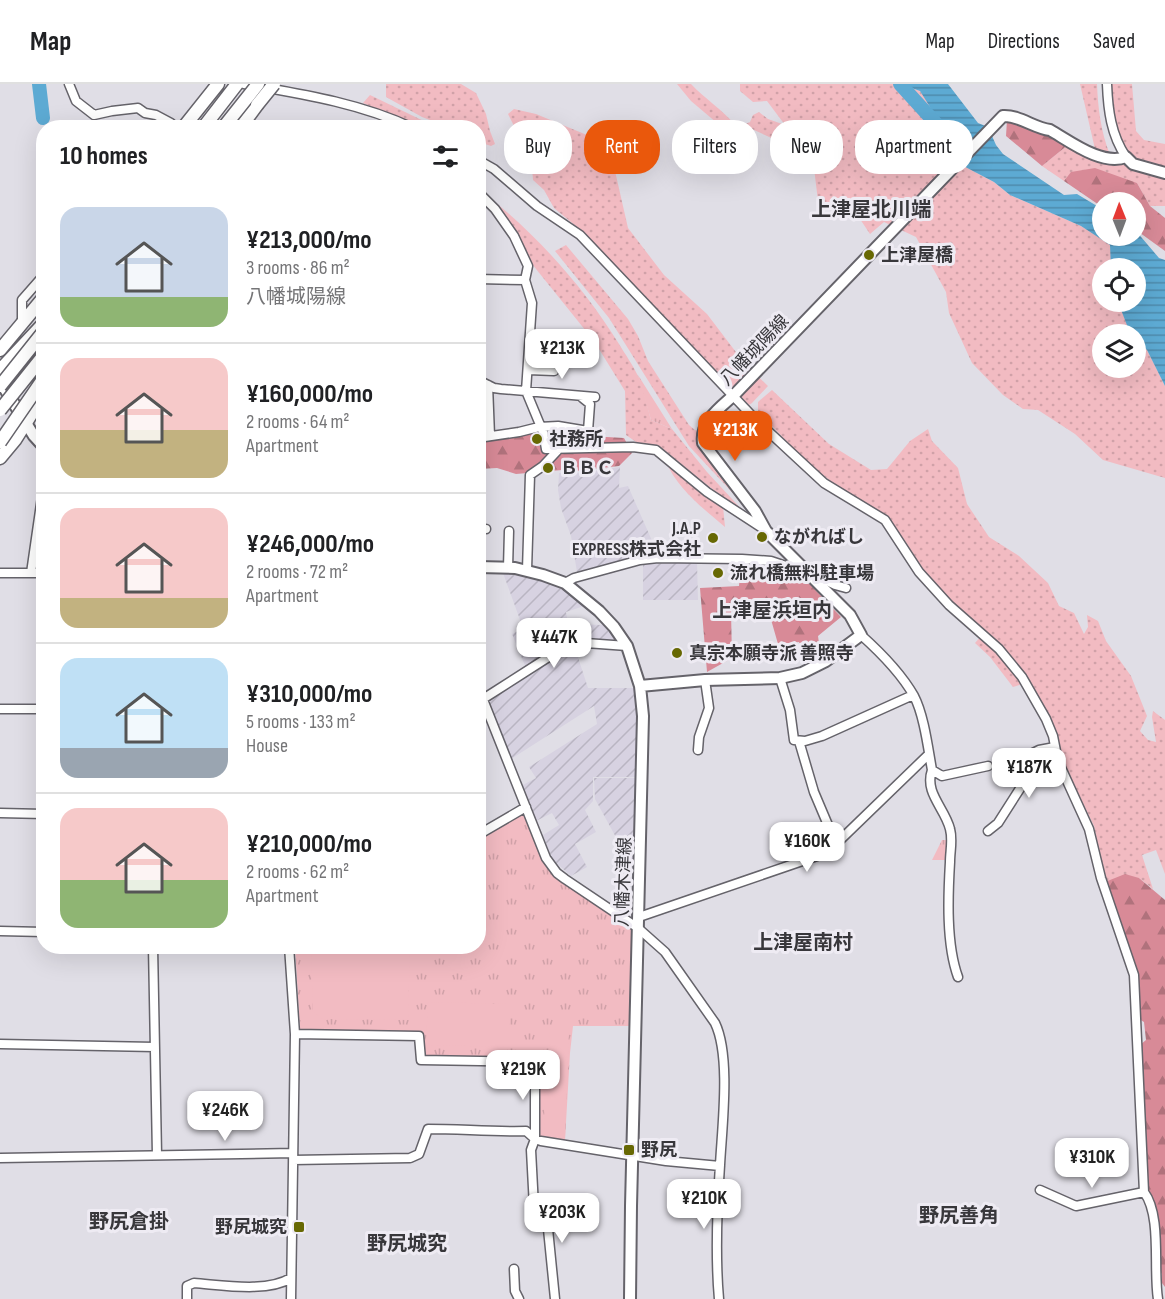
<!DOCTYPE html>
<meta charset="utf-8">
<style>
:root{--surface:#fff;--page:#f6f6f6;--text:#202124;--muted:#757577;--line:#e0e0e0;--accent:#ea580c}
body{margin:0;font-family:"Sofia Sans Condensed","Noto Sans JP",sans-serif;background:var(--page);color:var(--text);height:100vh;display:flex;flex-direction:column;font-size:22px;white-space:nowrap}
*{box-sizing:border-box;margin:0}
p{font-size:20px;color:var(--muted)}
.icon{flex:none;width:33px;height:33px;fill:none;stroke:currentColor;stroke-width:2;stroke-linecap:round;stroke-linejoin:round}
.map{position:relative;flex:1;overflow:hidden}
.sheet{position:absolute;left:36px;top:36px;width:450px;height:834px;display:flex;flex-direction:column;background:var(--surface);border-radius:24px;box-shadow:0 6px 24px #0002}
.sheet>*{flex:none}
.banner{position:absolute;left:504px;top:36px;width:570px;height:54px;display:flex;gap:12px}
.needle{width:39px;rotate:359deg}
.buttons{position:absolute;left:1092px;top:108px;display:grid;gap:12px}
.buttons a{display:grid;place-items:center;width:54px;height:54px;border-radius:50%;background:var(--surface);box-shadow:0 6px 24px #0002;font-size:30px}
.price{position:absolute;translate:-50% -51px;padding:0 14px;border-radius:12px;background:#fff;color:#222;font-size:20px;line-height:39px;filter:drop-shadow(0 2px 3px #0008)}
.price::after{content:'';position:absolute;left:50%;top:36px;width:18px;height:14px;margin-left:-9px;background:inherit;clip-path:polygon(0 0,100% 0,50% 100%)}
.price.selected{background:var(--accent);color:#fff}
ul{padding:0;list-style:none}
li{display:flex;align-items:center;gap:18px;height:150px;padding:0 24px}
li+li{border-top:2px solid var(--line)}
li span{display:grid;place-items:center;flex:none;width:168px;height:120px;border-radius:18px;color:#555}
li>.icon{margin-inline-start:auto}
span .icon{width:72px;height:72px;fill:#fffc;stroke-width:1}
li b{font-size:26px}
h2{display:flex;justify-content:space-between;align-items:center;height:72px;padding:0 24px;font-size:26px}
.pill{padding:0 21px;border-radius:24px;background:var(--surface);box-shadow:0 6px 24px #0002;font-size:21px;line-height:54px}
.pill.selected{background:var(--accent);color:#fff}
header{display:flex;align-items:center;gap:36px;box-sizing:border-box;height:84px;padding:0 30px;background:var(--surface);border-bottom:2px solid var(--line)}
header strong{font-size:28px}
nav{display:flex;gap:33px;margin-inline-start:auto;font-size:21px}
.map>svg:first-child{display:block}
.industrial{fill:url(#industrial-furrows)}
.grass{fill:url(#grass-dots)}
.forest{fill:url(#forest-firs)}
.park{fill:url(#park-tufts)}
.pitch{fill:#f2bbc2}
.water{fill:url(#water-rules)}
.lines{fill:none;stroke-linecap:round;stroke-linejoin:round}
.river{stroke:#5daad3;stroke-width:14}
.minor-casing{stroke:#65636a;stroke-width:11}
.major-casing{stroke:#65636a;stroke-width:14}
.highway-casing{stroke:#65636a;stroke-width:15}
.minor{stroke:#fff;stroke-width:8}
.major{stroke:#fff;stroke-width:10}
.highway{stroke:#fff;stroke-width:12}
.highway-bridge-casing{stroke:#65636a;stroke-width:15;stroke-linecap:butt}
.highway-bridge{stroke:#fff;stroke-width:12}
.poi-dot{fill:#676803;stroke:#eeebf3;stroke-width:2}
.labels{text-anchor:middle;stroke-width:6;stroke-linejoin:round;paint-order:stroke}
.poi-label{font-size:18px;font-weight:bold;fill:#38373b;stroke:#eeebf3;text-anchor:start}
.street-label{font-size:18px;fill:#38373b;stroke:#eeebf3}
.neighbourhood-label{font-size:20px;font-weight:bold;fill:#38373b;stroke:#eeebf3}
</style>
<header>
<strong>Map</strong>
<nav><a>Map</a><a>Directions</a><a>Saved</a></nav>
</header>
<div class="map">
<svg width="1165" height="1215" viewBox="0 0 1165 1215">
<defs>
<pattern id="industrial-furrows" width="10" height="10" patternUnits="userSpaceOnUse" patternTransform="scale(1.5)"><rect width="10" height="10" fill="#d7d2e1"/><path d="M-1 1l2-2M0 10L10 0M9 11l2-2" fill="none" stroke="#b9b5c2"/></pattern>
<pattern id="grass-dots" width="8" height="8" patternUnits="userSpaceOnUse" patternTransform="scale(1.5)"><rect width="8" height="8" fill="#f2bbc2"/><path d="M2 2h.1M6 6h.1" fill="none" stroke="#d0a1a8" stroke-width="1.8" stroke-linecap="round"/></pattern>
<pattern id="forest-firs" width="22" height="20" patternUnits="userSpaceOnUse" patternTransform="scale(1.5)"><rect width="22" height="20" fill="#d88a97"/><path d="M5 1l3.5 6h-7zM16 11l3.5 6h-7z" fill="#b0727c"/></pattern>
<pattern id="park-tufts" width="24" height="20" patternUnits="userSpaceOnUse" patternTransform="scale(1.5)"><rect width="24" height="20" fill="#f2bbc2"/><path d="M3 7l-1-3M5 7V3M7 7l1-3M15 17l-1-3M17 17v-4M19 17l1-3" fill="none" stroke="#d0a1a8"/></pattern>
<pattern id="water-rules" width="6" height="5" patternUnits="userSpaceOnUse" patternTransform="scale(1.5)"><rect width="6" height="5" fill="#5daad3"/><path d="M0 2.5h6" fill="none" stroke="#4e8bac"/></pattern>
</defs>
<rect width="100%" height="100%" fill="#e0dee6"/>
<path class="industrial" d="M620 383 619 404 628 402 653 459 655 471 635 472 577 488 571 452 561 424 558 406 559 389 574 390Z
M697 478 698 516H643V480Z
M504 486 538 494 564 506 584 522 566 528 571 556 526 584 512 550 523 544 503 489Z
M569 540 604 541 617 559 572 556Z
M574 561 588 604H636L637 623 635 693H593V717L585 726 596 748 575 760 587 783 571 792 552 775 543 751 559 741 552 729 536 737 521 702 536 694 529 683 597 640 594 622 511 675 487 615Z
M594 694H635V788L595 715Z"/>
<path class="grass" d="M386 0H461L476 9 486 30 490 47 495 60 491 62 479 58 478 44 448 43 422 33 386 13Z
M677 0H691C705 15 722 25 735 41L733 51 722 56 717 39 691 17Z
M740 0H900L920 7 930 22 952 76 994 98 1010 111 1081 142 1111 161V184H1102V218H1118L1131 250H1102V284H1136V255L1147 266 1165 302V394L1103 376 1075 350 1038 326 1023 325 1003 311 972 279 949 229 946 208 916 153 884 138 870 150 856 129 818 117 814 84 776 56 743 41 750 38 753 31 759 28 768 35 785 41 767 17 753 18 740 7Z
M1080 0H1097C1098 25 1101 48 1110 71L1107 72 1095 65Z
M1111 0H1132L1136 47 1144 56 1165 60V85C1116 74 1113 45 1111 0Z
M370 11 436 43H418L363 19Z
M514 25 536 30 599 56 615 87 628 144 664 191 707 230 745 280 768 302 752 319 749 321 727 298 583 148 554 124 544 106 533 96 532 84 534 76 544 85 552 88 536 65 521 56 508 30Z
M1069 60 1108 79 1126 81 1148 89 1165 92V122H1150L1137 99 1072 88 1064 97 1042 82Z
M484 109C537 151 583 202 619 260 625 270 633 281 638 292 644 305 647 322 651 336L672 345 707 388 745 429 707 401 658 361 639 360 626 351 625 307 594 257 532 180Z
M566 161 628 235 638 252 648 277 689 341 695 346 701 348 757 435 689 362 609 234 555 167Z
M772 306 829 360 871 386 887 385 910 357 928 345 932 357 958 384 967 420 989 453 1019 472 1048 499 1059 522 1074 529 1084 550 1088 543 1087 531 1098 537 1106 557 1131 592 1147 632 1140 647 1148 656 1156 658 1152 633 1153 627 1165 636V790L1156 766 1142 771 1153 805 1139 794 1105 798 1094 742 1061 674 1057 650 1023 600 1013 603 990 573 975 559 983 550 958 526 924 487 903 454 881 431 845 408 807 379 758 327V318Z
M666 377 723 422 725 443C704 425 676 404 666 377Z"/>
<path class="forest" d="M1007 36 1050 48 1069 60 1042 82 1006 52Z
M1095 84 1137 99 1150 122 1165 134V167L1136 146V118H1102V123L1064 97 1071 88Z
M555 346 589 352 624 354 632 369 619 382 575 387 562 386 516 390 497 384 479 385 478 357Z
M741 480 770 481 803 493 841 533 818 552 820 567 805 576 799 558 778 560 768 525 731 527 732 574 707 588 700 504 739 502Z
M1125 790 1139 794 1165 816V1203L1162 1199V1190L1155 1178 1146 1111 1140 961 1146 956 1144 938 1139 935 1137 891 1105 798Z"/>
<path class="park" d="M638 291 672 345 651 336Z
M524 729 553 790 564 799 634 845 631 942H573L570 969 565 1056 537 1054 539 976 424 971 423 951 300 946 295 863 478 862 479 755Z
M942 756H949L946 776H932Z"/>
<path class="pitch" d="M311 863H410L408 936 323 935 313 928Z
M428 918 509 920V963L426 961Z
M550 944H569L565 1054 544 1053 545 967H549Z"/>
<path class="water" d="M900 0H948L978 39 988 43 996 61 1003 70 1064 111 1077 110 1102 125V152H1136V147L1159 174 1165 176V302L1147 266 1136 255V250L1130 249 1118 218H1136V184H1111L1110 161 1081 142 1010 111 994 98 952 76 930 23 920 7Z"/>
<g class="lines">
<path class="river" d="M39 0 43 34
M900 0 951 56
M23 295 37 262"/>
<g class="minor-casing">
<path id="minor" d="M69 0 76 17 94 31 112 27 138 24 145 29 156 31 171 39
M244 0C302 10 360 19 413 44
M1107 0C1108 26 1111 51 1126 73
M478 76 494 85 537 122 580 151 755 335 824 399 885 436 919 488 949 521 999 565 1022 593 1046 635 1053 652 1058 677 1089 745 1101 794 1134 891 1144 1108C1162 1132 1153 1185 1158 1215
M478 108 495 125 514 152 528 182 525 196 532 219 526 307 543 348 546 365 633 363 656 366 707 408 765 446
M478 195 525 196
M22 239V216L44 191
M530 263 558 264
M528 286 554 287
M478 296 494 304 501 305 595 313
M488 301 490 352
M478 354 519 348 539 343 558 342 588 347 590 320 580 312
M478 445H486
M508 484 509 447
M527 486 530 391 543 382 558 366
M0 489H44
M31 489 44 399
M565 499 574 494 640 476 658 474 742 475 771 477 816 492 835 501 846 504
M861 551C880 568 901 589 914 612 924 631 928 664 932 686 924 709 945 724 950 745 953 756 950 767 950 778 948 812 946 860 958 893
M780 594 790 626 794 656 805 657 822 652 913 611
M478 603 546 774 557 789 565 795 638 844 665 868 715 939C731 972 722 1043 720 1081 717 1125 715 1171 719 1215
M483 615 572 558 627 562
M0 625H44
M799 657 814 708 836 760
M698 666 699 653 709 624 705 596
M932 686 942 692 988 682
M0 729 44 730
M988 747 998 739 1021 703 1033 669 1039 666 1055 663
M478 751 526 723
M639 833 817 772 836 760 929 670
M0 847 44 848
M153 862 157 1071
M289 862 295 950 291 1215
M295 950 419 952 421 976 535 978V1055L531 1066 534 1123 536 1132 547 1135 555 1215
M0 960 155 963
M0 1074 293 1069
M293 1076 410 1074 419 1070 428 1045C461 1045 493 1048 526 1047L535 1055 541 1057 666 1077 720 1082
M1040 1106 1076 1122 1144 1108
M514 1185 515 1207 519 1215
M187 1215V1202L194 1199C222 1201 267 1209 291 1194"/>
</g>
<g class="major-casing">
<path id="major" d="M0 297 34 352 44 363
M478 483 515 484 543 491 565 499 599 527 614 543 627 562 640 602 643 632 631 1122 630 1215
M640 602 705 596 780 594 802 589 826 577 861 551 850 531 766 447 755 427 703 359C700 337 721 323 735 310L1003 32C1019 31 1034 44 1050 46 1071 58 1102 82 1126 73L1133 80 1165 89"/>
</g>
<g class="highway-casing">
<path id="highway" d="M183 44 218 0
M203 44 237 0
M240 44 257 21
M0 266 44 213
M0 286 44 239
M0 374 15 356 44 310"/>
</g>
<use href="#minor" class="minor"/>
<use href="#major" class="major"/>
<use href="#highway" class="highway"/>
<g class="highway-bridge-casing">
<path id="highway-bridge" d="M257 21 274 0
M223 44 258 0
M0 302 44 247
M0 326 44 271
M0 358 44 294"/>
</g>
<use href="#highway-bridge" class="highway-bridge"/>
</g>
<g class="poi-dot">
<circle cx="869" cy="171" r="6"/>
<circle cx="537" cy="355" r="6"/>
<circle cx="548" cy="384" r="6"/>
<circle cx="762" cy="453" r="6"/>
<circle cx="713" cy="454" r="6"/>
<circle cx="718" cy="489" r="6"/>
<circle cx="677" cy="569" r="6"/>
<rect x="623" y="1060" width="12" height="12" rx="3"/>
<rect x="293" y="1137" width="12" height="12" rx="3"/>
</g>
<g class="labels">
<g class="poi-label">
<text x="881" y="177">上津屋橋</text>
<text x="549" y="361">社務所</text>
<text x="560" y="390">ＢＢＣ</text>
<text x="701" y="450" text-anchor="end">J.A.P<tspan x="701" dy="21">EXPRESS株式会社</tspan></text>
<text x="774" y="459">ながればし</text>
<text x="730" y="495">流れ橋無料駐車場</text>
<text x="689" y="575">真宗本願寺派 善照寺</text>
<text x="641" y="1072">野尻</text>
<text x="287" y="1149" text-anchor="end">野尻城究</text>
</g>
<g class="street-label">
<text transform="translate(754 266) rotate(-46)" y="6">八幡城陽線</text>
<text transform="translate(623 798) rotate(-88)" y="6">八幡木津線</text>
</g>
<g class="neighbourhood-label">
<text x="871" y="132">上津屋北川端</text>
<text x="772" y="533">上津屋浜垣内</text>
<text x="803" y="865">上津屋南村</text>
<text x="959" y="1138">野尻善角</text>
<text x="129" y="1144">野尻倉掛</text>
<text x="407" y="1166">野尻城究</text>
</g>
</g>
</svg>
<div class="buttons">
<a><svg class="needle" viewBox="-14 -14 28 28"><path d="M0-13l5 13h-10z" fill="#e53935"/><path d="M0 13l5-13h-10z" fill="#757577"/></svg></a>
<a><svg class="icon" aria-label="locate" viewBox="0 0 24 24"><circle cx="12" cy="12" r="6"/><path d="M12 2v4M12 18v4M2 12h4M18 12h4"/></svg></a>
<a><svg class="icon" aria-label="layers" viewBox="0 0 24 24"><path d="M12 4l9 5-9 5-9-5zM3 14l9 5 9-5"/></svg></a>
</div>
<b class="price" style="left:562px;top:296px">¥213K</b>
<b class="price selected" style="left:735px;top:378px">¥213K</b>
<b class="price" style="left:554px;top:585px">¥447K</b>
<b class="price" style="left:1029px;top:715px">¥187K</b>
<b class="price" style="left:807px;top:789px">¥160K</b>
<b class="price" style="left:523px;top:1017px">¥219K</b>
<b class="price" style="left:225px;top:1058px">¥246K</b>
<b class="price" style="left:1092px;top:1105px">¥310K</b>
<b class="price" style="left:704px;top:1146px">¥210K</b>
<b class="price" style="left:562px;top:1160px">¥203K</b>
<div class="banner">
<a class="pill">Buy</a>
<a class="pill selected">Rent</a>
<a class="pill">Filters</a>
<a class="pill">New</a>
<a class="pill">Apartment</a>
</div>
<section class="sheet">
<h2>10 homes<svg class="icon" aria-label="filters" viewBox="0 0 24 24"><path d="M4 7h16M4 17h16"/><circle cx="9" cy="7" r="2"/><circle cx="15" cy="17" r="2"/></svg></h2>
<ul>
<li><span style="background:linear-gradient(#c9d6e8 75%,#8fb573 0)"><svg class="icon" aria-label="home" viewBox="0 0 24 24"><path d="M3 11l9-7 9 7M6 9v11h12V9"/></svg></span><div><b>¥213,000/mo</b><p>3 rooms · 86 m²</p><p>八幡城陽線</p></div></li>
<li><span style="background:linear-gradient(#f6c9c9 60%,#c2b280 0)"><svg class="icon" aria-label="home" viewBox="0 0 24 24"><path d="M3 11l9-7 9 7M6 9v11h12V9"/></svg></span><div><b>¥160,000/mo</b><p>2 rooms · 64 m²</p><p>Apartment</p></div></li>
<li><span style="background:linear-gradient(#f6c9c9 75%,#c2b280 0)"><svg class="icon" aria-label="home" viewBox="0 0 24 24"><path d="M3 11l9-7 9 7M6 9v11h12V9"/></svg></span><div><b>¥246,000/mo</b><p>2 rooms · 72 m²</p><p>Apartment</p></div></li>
<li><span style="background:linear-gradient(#bfe0f5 75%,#9aa5b1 0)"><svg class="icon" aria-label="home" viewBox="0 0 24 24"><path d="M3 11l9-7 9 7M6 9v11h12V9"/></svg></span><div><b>¥310,000/mo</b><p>5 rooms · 133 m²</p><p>House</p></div></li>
<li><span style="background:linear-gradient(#f6c9c9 60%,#8fb573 0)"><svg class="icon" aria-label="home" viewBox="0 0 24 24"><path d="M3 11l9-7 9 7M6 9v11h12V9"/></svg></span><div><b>¥210,000/mo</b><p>2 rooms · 62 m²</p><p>Apartment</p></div></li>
</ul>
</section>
</div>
